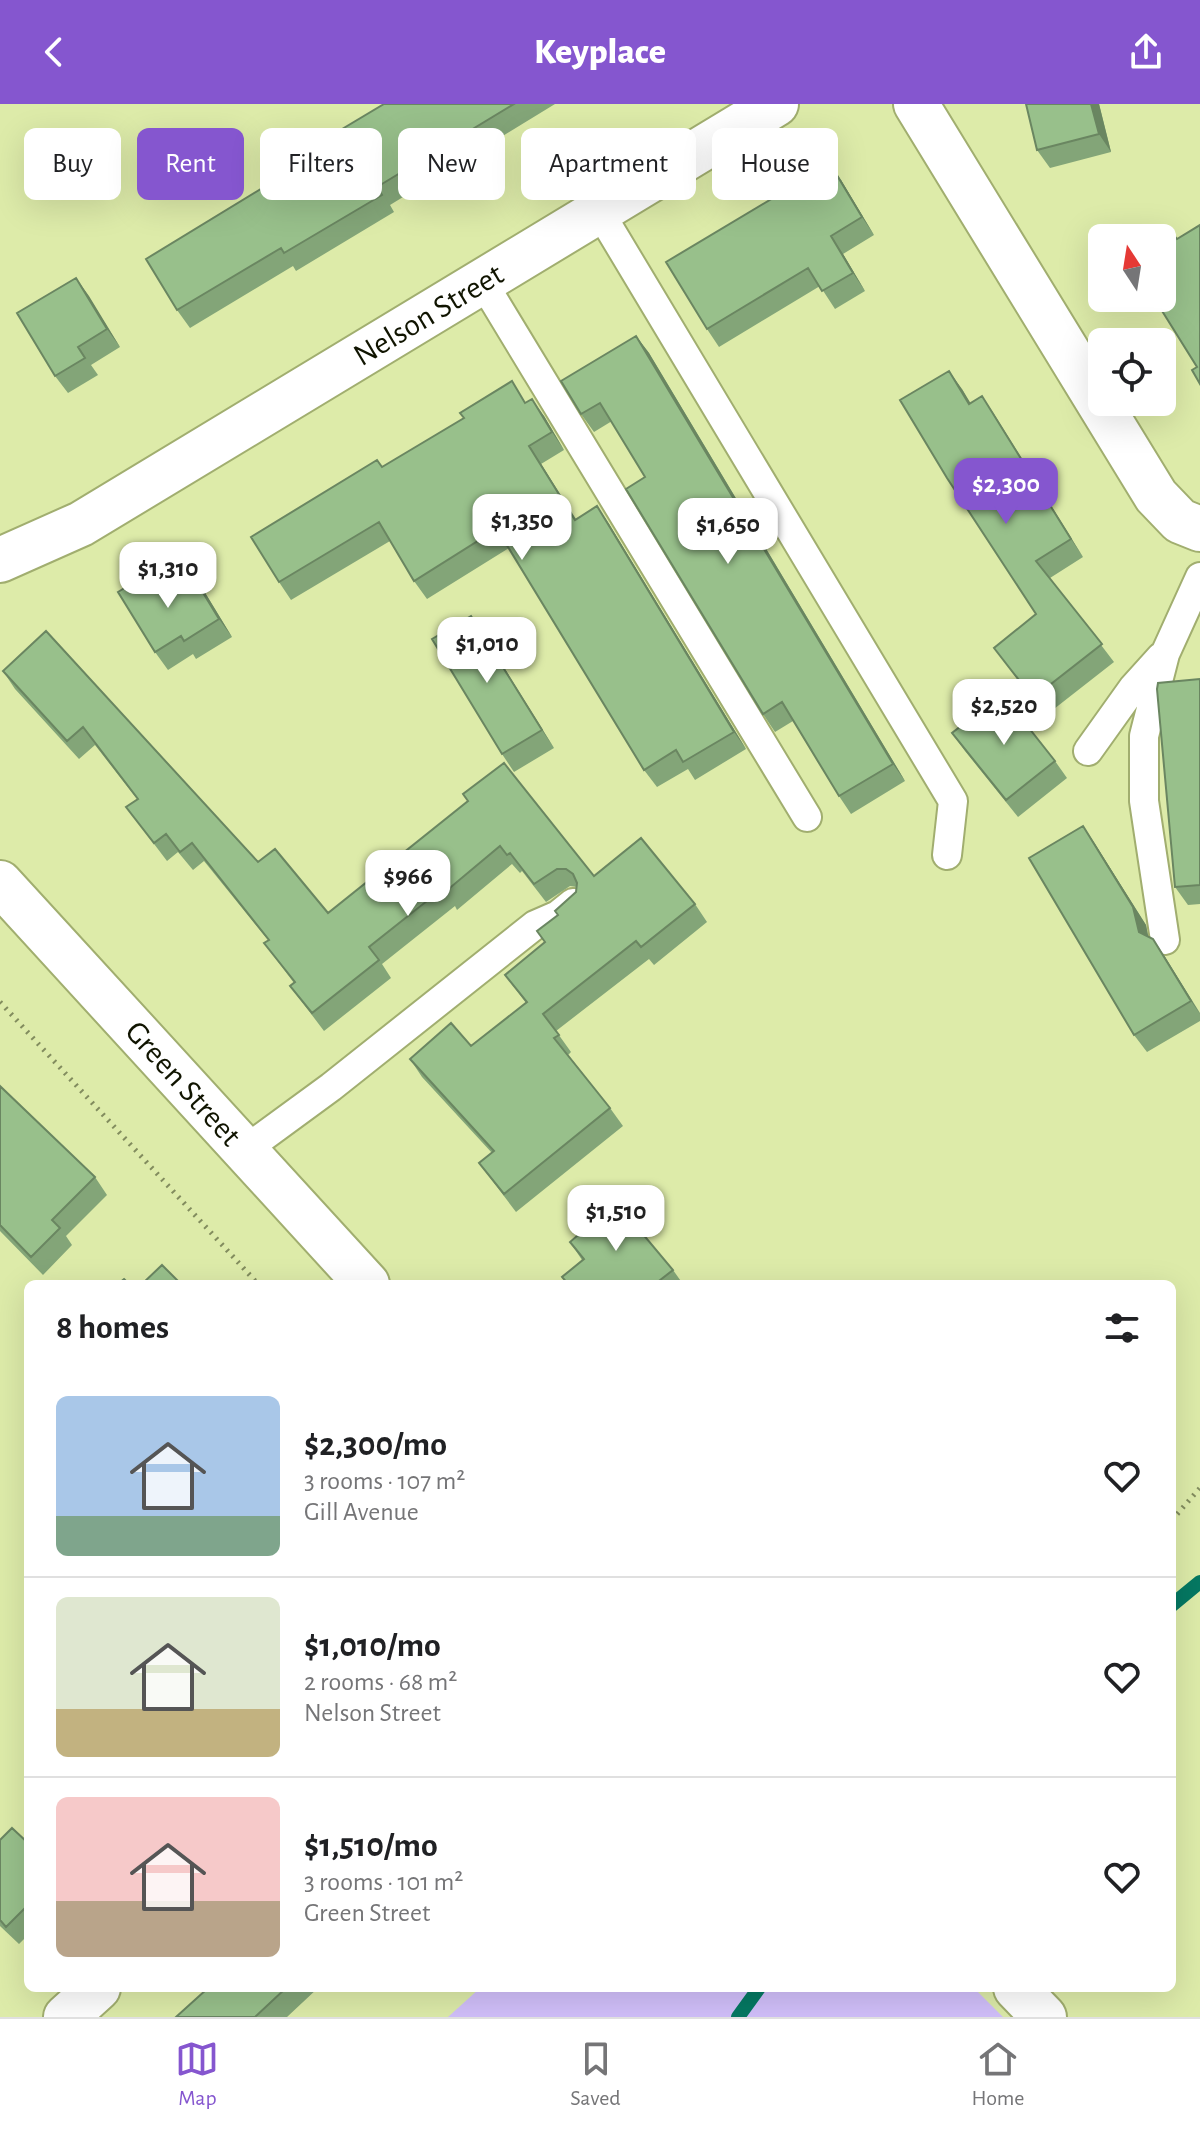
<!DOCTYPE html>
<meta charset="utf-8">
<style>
:root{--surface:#fff;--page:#f2f2f2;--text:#202124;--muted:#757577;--line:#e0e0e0;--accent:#8556cf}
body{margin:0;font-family:"Alegreya Sans",sans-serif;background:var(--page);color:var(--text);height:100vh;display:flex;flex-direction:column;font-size:30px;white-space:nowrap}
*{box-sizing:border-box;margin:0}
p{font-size:26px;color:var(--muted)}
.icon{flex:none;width:44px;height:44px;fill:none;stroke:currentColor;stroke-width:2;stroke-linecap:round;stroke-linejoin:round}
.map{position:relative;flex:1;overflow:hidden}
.details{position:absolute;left:24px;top:1176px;width:1152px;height:712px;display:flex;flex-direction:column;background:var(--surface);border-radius:12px;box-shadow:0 8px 32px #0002}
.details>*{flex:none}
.guide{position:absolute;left:24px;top:24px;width:1152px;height:72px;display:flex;gap:16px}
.needle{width:52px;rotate:348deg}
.tools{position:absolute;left:1088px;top:120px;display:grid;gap:16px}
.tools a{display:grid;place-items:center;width:88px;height:88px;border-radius:12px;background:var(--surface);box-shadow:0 8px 32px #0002;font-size:40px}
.price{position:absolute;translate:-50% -68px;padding:0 18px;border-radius:16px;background:#fff;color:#222;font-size:26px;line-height:52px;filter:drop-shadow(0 2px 4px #0008)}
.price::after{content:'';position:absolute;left:50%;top:48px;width:24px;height:18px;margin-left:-12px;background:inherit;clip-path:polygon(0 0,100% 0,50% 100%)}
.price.selected{background:var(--accent);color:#fff}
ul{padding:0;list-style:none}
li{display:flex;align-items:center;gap:24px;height:200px;padding:0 32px}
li+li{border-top:2px solid var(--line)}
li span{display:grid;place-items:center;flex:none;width:224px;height:160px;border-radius:12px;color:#555}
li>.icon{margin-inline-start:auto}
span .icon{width:96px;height:96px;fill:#fffc;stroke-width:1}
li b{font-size:34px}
h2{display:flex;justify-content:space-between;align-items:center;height:96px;padding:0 32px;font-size:34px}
.pill{padding:0 28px;border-radius:12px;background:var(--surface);box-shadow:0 8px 32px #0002;font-size:28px;line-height:72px}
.pill.selected{background:var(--accent);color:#fff}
header{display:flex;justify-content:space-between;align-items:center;height:104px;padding:0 32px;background:var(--accent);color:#fff;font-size:36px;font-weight:800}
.dock{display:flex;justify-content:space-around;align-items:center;height:112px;border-top:2px solid var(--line);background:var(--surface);font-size:22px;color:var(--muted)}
.dock a{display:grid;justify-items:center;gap:4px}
.dock .selected{color:var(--accent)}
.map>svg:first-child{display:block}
.green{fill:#d1bffa}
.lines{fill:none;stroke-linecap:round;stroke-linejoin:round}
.stream{stroke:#057862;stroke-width:14}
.lane-casing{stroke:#a1ae6f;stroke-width:32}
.street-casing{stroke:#a1ae6f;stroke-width:48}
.secondary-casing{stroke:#a1ae6f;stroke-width:48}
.path{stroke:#828c5e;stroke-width:5;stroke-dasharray:2 6;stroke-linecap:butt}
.lane{stroke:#fff;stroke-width:28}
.street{stroke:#fff;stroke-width:44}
.secondary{stroke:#fff;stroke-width:44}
.wall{fill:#83a578}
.shaded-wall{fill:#6a8661}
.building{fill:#98c08b;stroke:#6a8661;stroke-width:2}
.labels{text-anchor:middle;stroke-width:6;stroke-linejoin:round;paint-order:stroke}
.street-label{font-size:32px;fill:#101400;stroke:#fff}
</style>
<header><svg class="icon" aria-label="back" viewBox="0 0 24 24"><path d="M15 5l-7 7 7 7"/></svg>Keyplace<svg class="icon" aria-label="share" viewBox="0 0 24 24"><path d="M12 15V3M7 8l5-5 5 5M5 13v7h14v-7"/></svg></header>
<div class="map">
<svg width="1200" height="1913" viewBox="0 0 1200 1913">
<rect width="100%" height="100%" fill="#ddeba9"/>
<path class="green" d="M480 1884H974L1003 1913H448Z"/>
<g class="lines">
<path class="stream" d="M1172 1501 1200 1478
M738 1913 759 1884"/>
<g class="lane-casing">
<path id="lane" d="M599 107 953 697 947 751
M482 177 807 713
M1088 647 1133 584 1161 553
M1165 836 1144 697V632L1165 550 1200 473
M245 1046 331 983 535 821 558 811 573 799"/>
</g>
<g class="street-casing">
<path id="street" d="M916 0 1156 392 1180 417 1200 425
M0 779 367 1180
M1016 1884 1044 1913
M66 1913 98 1884"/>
</g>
<g class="secondary-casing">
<path id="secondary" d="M0 456 81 420 776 0"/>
</g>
<path class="path" d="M0 898 258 1180
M1172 1416 1200 1384"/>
<use href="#lane" class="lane"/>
<use href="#street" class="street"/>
<use href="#secondary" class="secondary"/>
</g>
<path class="wall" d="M384 0H555L390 101 394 108 296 167 293 162 190 224 177 206 292 66Z
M1099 0 1111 48 1050 64 1037 46Z
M841 76 874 131 843 150 865 187 835 205 820 182 719 243 707 225Z
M76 174 120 243 91 261 98 271 68 289 55 272Z
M636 232 649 249 905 677 851 710 839 692 793 617 775 628 763 610 645 373 612 317 594 328 581 310Z
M962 285 970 300 982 292 1083 453 1050 474 1114 558 1045 612 994 544 1036 510Z
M527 298 544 312 564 346 541 360 576 415 597 402 609 420 746 645 695 676 688 665 657 683 644 666 509 444 427 495 414 477 390 437 291 496 279 478Z
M149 469 162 487H204L232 533 196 555 193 550 168 566 155 548Z
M46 527 258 758 328 809 468 698 594 772 695 800 707 818 654 861 649 855 556 927 571 948 568 951 610 1004 623 1022 516 1108 479 1059 492 1049 422 973 410 955 471 942 526 899 505 871 545 838 558 811 576 788 577 783 570 782 546 798 522 767 520 769 512 760 457 806 455 802 382 860 391 874 324 927 290 882 294 879 264 839 268 836 204 757 193 766 178 748 167 757 126 703 137 695 95 641 79 655 15 585 3 567Z
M483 530 554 644 514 668 502 650Z
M1200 575V800L1188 801 1175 783Z
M952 629 1055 657 1067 674 1018 713 965 647Z
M1083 722 1095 740 1146 821 1148 833 1153 835 1165 853 1200 909V917L1147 948 1134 931Z
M0 982 95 1073 107 1091 66 1132 72 1141 43 1171 0 1127Z
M570 1138 673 1166 683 1180H567L562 1173 582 1156Z
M0 1736 27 1738 28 1737V1831L19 1840 0 1822Z
M205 1884H318L287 1913H176L206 1886Z"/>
<path class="shaded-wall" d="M1091 0H1099L1111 48 1099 30Z
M829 58 841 76 874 131 862 113Z
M831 132 843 150 865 187 853 169Z
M76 174 89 192 120 243 107 225Z
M636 232 649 249 905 677 893 660Z
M949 267 962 285 982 318 969 300Z
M982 292 994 310 1083 453 1071 435Z
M532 295 544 312 564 346 552 328Z
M529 342 541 360 587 434 575 416Z
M597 402 609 420 746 645 734 628Z
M191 469 204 487 232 533 219 515Z
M471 512 483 530 554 644 542 626Z
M1083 722 1095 740 1146 821 1151 846 1139 828Z
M1153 835 1165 853 1200 910 1191 897Z"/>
<path class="building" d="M384 0H514L377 83 382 91 284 149 281 144 177 206 146 155 292 66 287 58Z
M1026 0H1091L1099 30 1037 46Z
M829 58 862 113 831 132 853 169 822 187 808 164 707 225 666 158 798 79 797 77Z
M1200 121V280L1192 266 1197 263 1154 194H1162V137L1173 130 1177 135Z
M76 174 107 225 78 243 85 254 55 272 17 209Z
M636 232 893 660 839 692 782 598 763 610 626 385 645 373 600 299 581 310 561 277Z
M949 267 969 300 982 292 1071 435 1036 457 1102 540 1033 594 994 544 1036 510 947 374 900 296Z
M512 277 525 299 532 295 552 328 529 342 575 416 597 402 734 628 683 658 676 646 644 666 497 425 414 477 379 418 279 478 251 433 377 356 382 363 464 314 460 309Z
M149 469 161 488 191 469 219 515 184 537 181 532 155 548 118 488Z
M471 512 542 626 502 650 432 535Z
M46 527 258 758 275 745 328 809 468 697 463 690 504 659 594 772 641 734 695 800 641 843 636 837 543 910 559 931 554 934 610 1004 504 1090 479 1059 494 1047 410 955 451 919 471 942 527 898 505 871 545 838 537 827 558 811 555 807 576 788 577 779 573 770 566 765H557L534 780 510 749 507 751 500 742 445 788 442 785 369 843 379 856 312 909 290 882 295 878 264 839 269 836 192 739 180 748 166 730 154 739 126 703 138 695 83 623 67 637 3 567Z
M1200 575V781L1175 783 1157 585 1158 579Z
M1002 590 1055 657 1006 696 952 629Z
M1083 722 1133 803 1139 828 1153 835 1191 897 1134 931 1029 754Z
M0 982 95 1073 52 1116 60 1124 31 1153 0 1121Z
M616 1098 673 1166 655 1180H568L562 1173 584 1155 570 1138Z
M162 1161 181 1180H142Z
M124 1175 129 1180H118Z
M12 1724 27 1738 28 1737V1801L6 1823 0 1816V1736Z
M205 1884H286L255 1913H176L207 1885Z"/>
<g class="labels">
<g class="street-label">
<text transform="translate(428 210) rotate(-31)" y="11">Nelson Street</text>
<text transform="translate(184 979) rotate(48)" y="11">Green Street</text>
</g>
</g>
</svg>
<div class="tools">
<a><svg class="needle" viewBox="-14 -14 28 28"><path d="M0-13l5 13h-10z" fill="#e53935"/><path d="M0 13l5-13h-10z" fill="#757577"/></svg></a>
<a><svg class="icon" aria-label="locate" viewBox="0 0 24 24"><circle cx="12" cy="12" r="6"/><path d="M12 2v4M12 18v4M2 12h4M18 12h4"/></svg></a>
</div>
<b class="price selected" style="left:1006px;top:422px">$2,300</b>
<b class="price" style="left:522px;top:458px">$1,350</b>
<b class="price" style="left:728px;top:462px">$1,650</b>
<b class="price" style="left:168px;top:506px">$1,310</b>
<b class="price" style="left:487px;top:581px">$1,010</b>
<b class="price" style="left:1004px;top:643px">$2,520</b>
<b class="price" style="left:408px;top:814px">$966</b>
<b class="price" style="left:616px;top:1149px">$1,510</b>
<div class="guide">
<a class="pill">Buy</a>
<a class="pill selected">Rent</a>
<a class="pill">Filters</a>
<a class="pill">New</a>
<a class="pill">Apartment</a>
<a class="pill">House</a>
</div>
<section class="details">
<h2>8 homes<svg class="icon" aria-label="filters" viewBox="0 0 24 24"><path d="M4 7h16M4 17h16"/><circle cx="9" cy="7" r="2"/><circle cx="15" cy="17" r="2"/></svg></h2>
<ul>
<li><span style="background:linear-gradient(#a9c7e8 75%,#7fa58c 0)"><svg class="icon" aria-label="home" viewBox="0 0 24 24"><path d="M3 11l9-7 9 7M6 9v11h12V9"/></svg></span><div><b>$2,300/mo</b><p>3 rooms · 107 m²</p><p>Gill Avenue</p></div><svg class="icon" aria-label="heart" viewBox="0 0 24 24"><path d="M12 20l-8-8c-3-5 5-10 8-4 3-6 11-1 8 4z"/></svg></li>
<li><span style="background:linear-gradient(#dfe7d0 70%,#c2b280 0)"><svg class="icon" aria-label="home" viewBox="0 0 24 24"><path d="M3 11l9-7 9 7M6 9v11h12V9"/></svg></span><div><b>$1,010/mo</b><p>2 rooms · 68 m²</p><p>Nelson Street</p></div><svg class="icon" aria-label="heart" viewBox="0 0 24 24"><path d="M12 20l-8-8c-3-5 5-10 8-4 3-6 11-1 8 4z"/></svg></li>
<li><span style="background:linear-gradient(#f6c9c9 65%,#b9a48a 0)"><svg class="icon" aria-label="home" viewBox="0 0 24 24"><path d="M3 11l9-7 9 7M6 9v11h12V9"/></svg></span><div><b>$1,510/mo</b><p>3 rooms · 101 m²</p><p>Green Street</p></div><svg class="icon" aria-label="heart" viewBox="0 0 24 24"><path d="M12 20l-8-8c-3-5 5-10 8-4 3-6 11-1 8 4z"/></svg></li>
</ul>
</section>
</div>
<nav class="dock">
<a class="selected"><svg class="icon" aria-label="map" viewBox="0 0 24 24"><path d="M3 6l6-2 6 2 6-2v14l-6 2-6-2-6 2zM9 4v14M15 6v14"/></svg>Map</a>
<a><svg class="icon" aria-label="saved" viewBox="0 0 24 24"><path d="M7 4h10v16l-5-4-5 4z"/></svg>Saved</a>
<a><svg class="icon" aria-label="home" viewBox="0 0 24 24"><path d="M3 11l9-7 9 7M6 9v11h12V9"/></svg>Home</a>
</nav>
